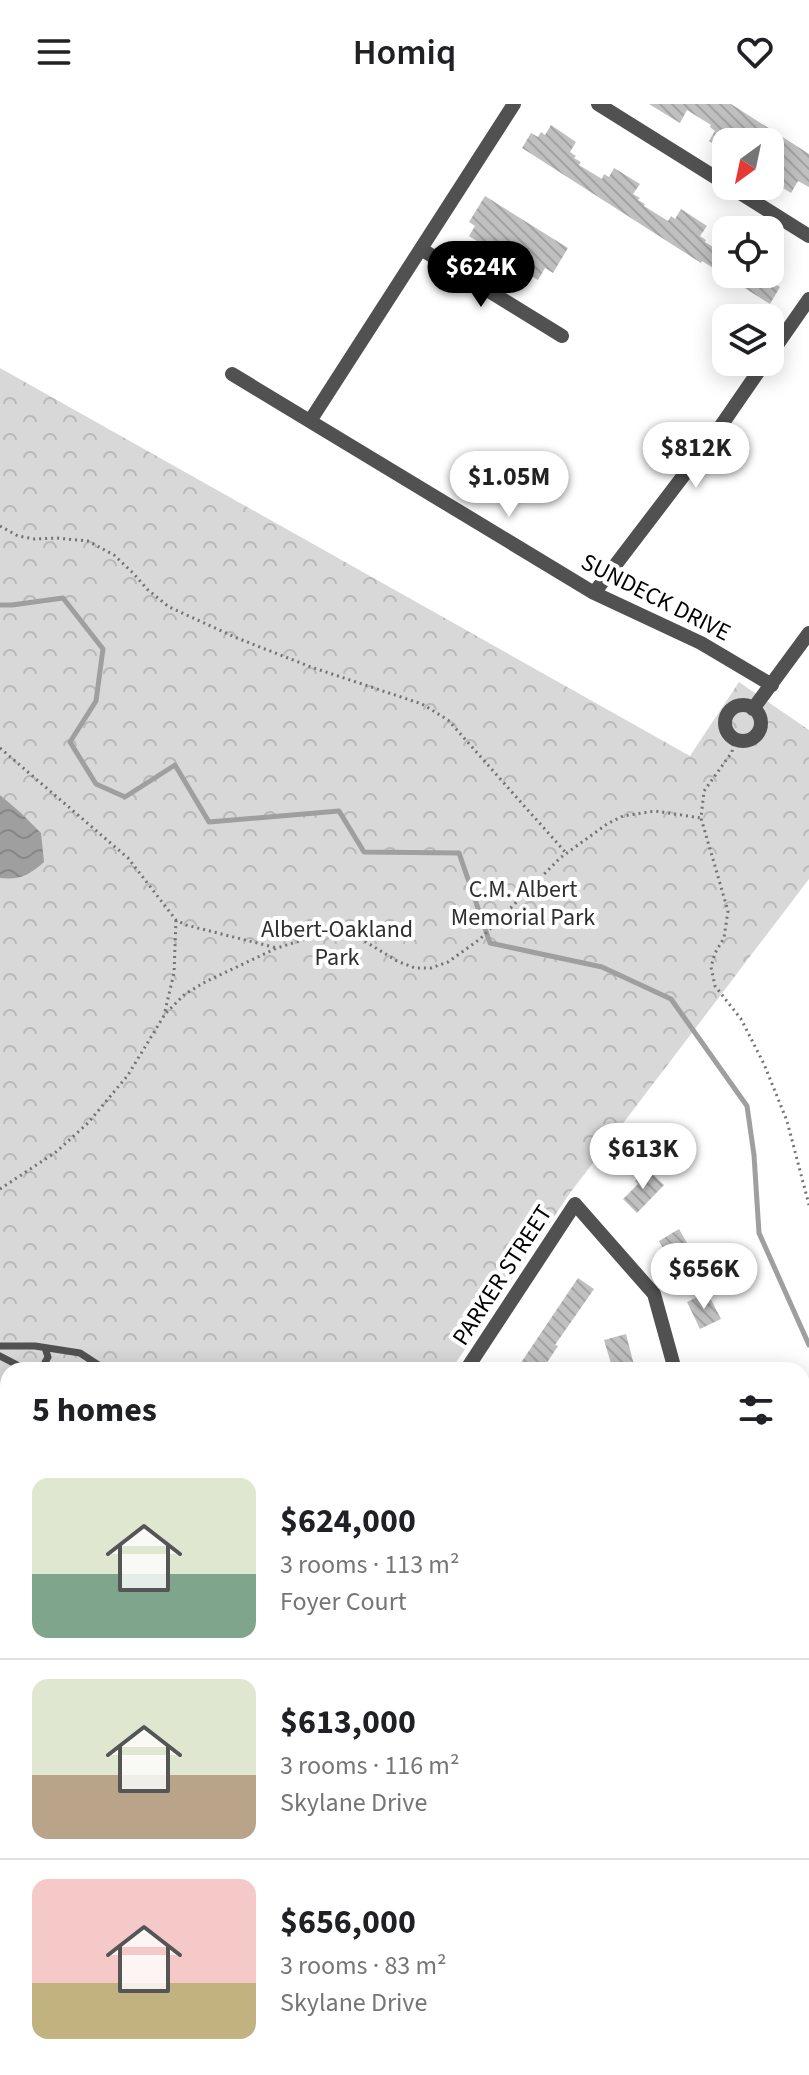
<!DOCTYPE html>
<meta charset="utf-8">
<style>
:root{--surface:#fff;--page:#f6f6f6;--text:#202124;--muted:#757577;--line:#e0e0e0;--accent:#000}
body{margin:0;font-family:"Source Sans 3",sans-serif;background:var(--page);color:var(--text);height:100vh;display:flex;flex-direction:column;font-size:30px;white-space:nowrap}
*{box-sizing:border-box;margin:0}
p{font-size:26px;color:var(--muted)}
.icon{flex:none;width:44px;height:44px;fill:none;stroke:currentColor;stroke-width:2;stroke-linecap:round;stroke-linejoin:round}
.map{position:relative;flex:1;overflow:hidden}
.drawer{position:absolute;left:0px;top:1258px;width:810px;height:714px;display:flex;flex-direction:column;background:var(--surface);border-radius:24px 24px 0 0;box-shadow:0 4px 20px #0003}
.drawer>*{flex:none}
.needle{width:52px;rotate:213deg}
.fabs{position:absolute;left:712px;top:24px;display:grid;gap:16px}
.fabs a{display:grid;place-items:center;width:72px;height:72px;border-radius:16px;background:var(--surface);box-shadow:0 4px 20px #0003;font-size:40px}
.price{position:absolute;translate:-50% -68px;padding:0 18px;border-radius:28px;background:#fff;color:#222;font-size:26px;line-height:52px;filter:drop-shadow(0 2px 4px #0008)}
.price::after{content:'';position:absolute;left:50%;top:48px;width:24px;height:18px;margin-left:-12px;background:inherit;clip-path:polygon(0 0,100% 0,50% 100%)}
.price.active{background:var(--accent);color:#fff}
ul{padding:0;list-style:none}
li{display:flex;align-items:center;gap:24px;height:200px;padding:0 32px}
li+li{border-top:2px solid var(--line)}
li span{display:grid;place-items:center;flex:none;width:224px;height:160px;border-radius:16px;color:#555}
li>.icon{margin-inline-start:auto}
span .icon{width:96px;height:96px;fill:#fffc;stroke-width:1}
li b{font-size:34px}
h2{display:flex;justify-content:space-between;align-items:center;height:96px;padding:0 32px;font-size:34px}
header{display:flex;justify-content:space-between;align-items:center;height:104px;padding:0 32px;background:var(--surface);font-size:36px;font-weight:600}
.map>svg:first-child{display:block}
.forest{fill:url(#forest-firs)}
.park{fill:url(#park-crowns)}
.pitch{fill:#d8d8d8}
.water{fill:url(#water-waves)}
.lines{fill:none;stroke-linecap:round;stroke-linejoin:round}
.stream{stroke:#9f9f9f;stroke-width:5}
.building{fill:url(#building-back-hatch)}
.path{stroke:#737373;stroke-width:3;stroke-dasharray:2 4;stroke-linecap:butt}
.lane{stroke:#515151;stroke-width:7}
.street{stroke:#515151;stroke-width:14}
.secondary{stroke:#1e1e1e;stroke-width:16}
.labels{text-anchor:middle;stroke-width:8;stroke-linejoin:round;paint-order:stroke}
.street-label{font-size:24px;fill:#000;stroke:#fff}
.park-label{font-size:24px;fill:#2f2f2f;stroke:#fff}
</style>
<header><svg class="icon" aria-label="menu" viewBox="0 0 24 24"><path d="M4 6h16M4 12h16M4 18h16"/></svg>Homiq<svg class="icon" aria-label="heart" viewBox="0 0 24 24"><path d="M12 20l-8-8c-3-5 5-10 8-4 3-6 11-1 8 4z"/></svg></header>
<div class="map">
<svg width="809" height="1971" viewBox="0 0 809 1971">
<defs>
<pattern id="forest-firs" width="22" height="20" patternUnits="userSpaceOnUse" patternTransform="scale(2)"><rect width="22" height="20" fill="#d8d8d8"/><path d="M5 1l3.5 6h-7zM16 11l3.5 6h-7z" fill="#b8b8b8"/></pattern>
<pattern id="park-crowns" width="20" height="18" patternUnits="userSpaceOnUse" patternTransform="scale(2)"><rect width="20" height="18" fill="#d8d8d8"/><path d="M2 6a3 3 0 1 1 6 0M12 15a3 3 0 1 1 6 0" fill="none" stroke="#b8b8b8"/></pattern>
<pattern id="water-waves" width="16" height="10" patternUnits="userSpaceOnUse" patternTransform="scale(2)"><rect width="16" height="10" fill="#9f9f9f"/><path d="M0 5q4-4 8 0t8 0" fill="none" stroke="#878787"/></pattern>
<pattern id="building-back-hatch" width="6" height="6" patternUnits="userSpaceOnUse" patternTransform="scale(2)"><rect width="6" height="6" fill="#c0c0c0"/><path d="M-1 5l2 2M0 0l6 6M5-1l2 2" fill="none" stroke="#a3a3a3"/></pattern>
</defs>
<rect width="100%" height="100%" fill="#fff"/>
<path class="forest" d="M26 1964H225L235 1971H25Z"/>
<path class="park" d="M0 264 690 652 739 578 809 626V775L570 1089 451 1266H8V1727L0 1723Z"/>
<path class="pitch" d="M0 1260 15 1266H8V1457L0 1453Z"/>
<path class="water" d="M0 691 21 709 41 729 44 758C29 771 21 776 0 774Z"/>
<g class="lines">
<path class="stream" d="M0 501H12L63 494 103 545 96 597 70 638 96 680 125 693 175 661 209 718 339 707 364 748 459 749 490 839 602 863 671 895 747 1002 754 1051 759 1129 809 1241"/>
</g>
<path class="building" d="M649 0H731L809 50V83L798 77 791 89 770 76V38H726V48L709 37 715 27 710 23 711 21 687 6 680 19Z
M551 21 576 38 570 48 576 52 574 54 581 58 579 61 602 75 604 70 609 73 614 64 640 80 633 90 640 94 638 96 645 100 644 102 668 117 671 112 675 115 681 105 707 122 700 132 706 136 705 138 726 151V170H765L775 176 773 179 780 183 770 200 702 157 701 159 522 44 531 29 538 33 541 28 545 31Z
M485 92 568 144 553 169 545 164 538 176 469 132 475 122 469 118Z
M647 1065 664 1081 637 1109 623 1095 638 1080 635 1077Z
M679 1125 700 1162 680 1173 659 1137Z
M578 1174 594 1185 555 1241 558 1242 542 1266H516Z
M707 1188 721 1215 700 1225 687 1198Z
M626 1230 634 1261 613 1266 604 1236Z"/>
<g class="lines">
<path class="path" d="M0 422 18 432 35 435 56 434 88 437 114 451 134 470 148 486 169 503 237 534 311 563 422 600 448 616 566 749
M734 634 732 648 704 687 701 714 728 807 724 834 715 849 711 863 715 882 741 915 764 960 787 1017 809 1101
M0 644 128 754 176 816 186 821 277 844
M165 907 174 869 176 816
M0 1085 56 1048 88 1019 128 971 165 910 185 890 207 877 277 844 331 827 353 830 397 857 415 864H431L448 858 480 835 560 754 607 720 623 712 655 707 701 714"/>
<path class="lane" d="M0 1242H35L80 1249 100 1262
M0 1252 27 1266
M41 1266 48 1253 45 1244"/>
<path class="street" d="M598 0 726 80
M729 82 809 132
M421 145 562 232
M770 251 809 195
M232 270 594 489 701 539 772 581
M310 317 514 0
M594 489 716 329 765 258
M725 619a18 18 0 1 1 36 0a18 18 0 1 1-36 0Z
M753 605 809 529
M466 1266 575 1100 654 1190 675 1266"/>
<path class="secondary" d="M0 1739 8 1743
M802 1916 809 1919"/>
</g>
<g class="labels">
<g class="street-label">
<text transform="translate(656 493) rotate(27)" y="8">SUNDECK DRIVE</text>
<text transform="translate(502 1171) rotate(-57)" y="8">PARKER STREET</text>
</g>
<g class="park-label">
<text x="523" y="793">C.M. Albert<tspan x="523" dy="28">Memorial Park</tspan></text>
<text x="337" y="833">Albert-Oakland<tspan x="337" dy="28">Park</tspan></text>
</g>
</g>
</svg>
<div class="fabs">
<a><svg class="needle" viewBox="-14 -14 28 28"><path d="M0-13l5 13h-10z" fill="#e53935"/><path d="M0 13l5-13h-10z" fill="#757577"/></svg></a>
<a><svg class="icon" aria-label="locate" viewBox="0 0 24 24"><circle cx="12" cy="12" r="6"/><path d="M12 2v4M12 18v4M2 12h4M18 12h4"/></svg></a>
<a><svg class="icon" aria-label="layers" viewBox="0 0 24 24"><path d="M12 4l9 5-9 5-9-5zM3 14l9 5 9-5"/></svg></a>
</div>
<b class="price active" style="left:481px;top:205px">$624K</b>
<b class="price" style="left:696px;top:386px">$812K</b>
<b class="price" style="left:509px;top:415px">$1.05M</b>
<b class="price" style="left:643px;top:1087px">$613K</b>
<b class="price" style="left:704px;top:1207px">$656K</b>
<section class="drawer">
<h2>5 homes<svg class="icon" aria-label="filters" viewBox="0 0 24 24"><path d="M4 7h16M4 17h16"/><circle cx="9" cy="7" r="2"/><circle cx="15" cy="17" r="2"/></svg></h2>
<ul>
<li><span style="background:linear-gradient(#dfe7d0 60%,#7fa58c 0)"><svg class="icon" aria-label="home" viewBox="0 0 24 24"><path d="M3 11l9-7 9 7M6 9v11h12V9"/></svg></span><div><b>$624,000</b><p>3 rooms · 113 m²</p><p>Foyer Court</p></div></li>
<li><span style="background:linear-gradient(#dfe7d0 60%,#b9a48a 0)"><svg class="icon" aria-label="home" viewBox="0 0 24 24"><path d="M3 11l9-7 9 7M6 9v11h12V9"/></svg></span><div><b>$613,000</b><p>3 rooms · 116 m²</p><p>Skylane Drive</p></div></li>
<li><span style="background:linear-gradient(#f6c9c9 65%,#c2b280 0)"><svg class="icon" aria-label="home" viewBox="0 0 24 24"><path d="M3 11l9-7 9 7M6 9v11h12V9"/></svg></span><div><b>$656,000</b><p>3 rooms · 83 m²</p><p>Skylane Drive</p></div></li>
</ul>
</section>
</div>
